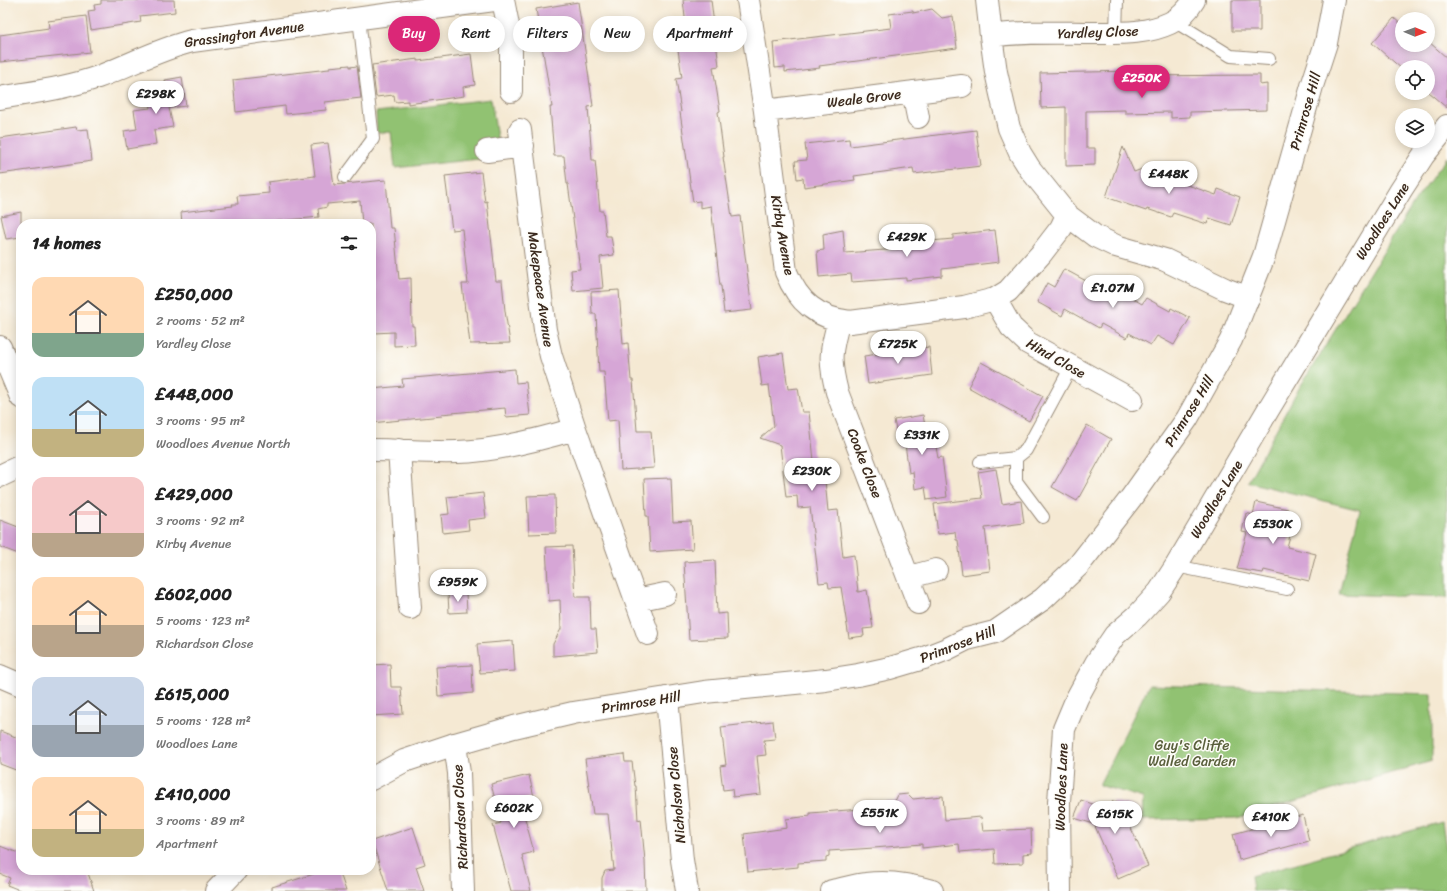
<!DOCTYPE html>
<meta charset="utf-8">
<style>
:root{--surface:#fff;--page:#f6f6f6;--text:#222;--muted:#767676;--accent:#db2777}
body{margin:0;font-family:Sriracha,sans-serif;background:var(--page);color:var(--text);height:100vh;display:flex;flex-direction:column;font-size:15px;white-space:nowrap}
*{box-sizing:border-box;margin:0}
p{font-size:13px;color:var(--muted)}
.icon{flex:none;width:22px;height:22px;fill:none;stroke:currentColor;stroke-width:2;stroke-linecap:round;stroke-linejoin:round}
.map{position:relative;flex:1;overflow:hidden}
.panel{position:absolute;left:16px;top:219px;width:360px;height:656px;display:flex;flex-direction:column;background:var(--surface);border-radius:16px;box-shadow:0 2px 10px #0003}
.panel>*{flex:none}
.hud{position:absolute;left:388px;top:16px;width:380px;height:36px;display:flex;gap:8px}
.needle{width:26px;rotate:91deg}
.fabs{position:absolute;left:1395px;top:12px;display:grid;gap:8px}
.fabs a{display:grid;place-items:center;width:40px;height:40px;border-radius:50%;background:var(--surface);box-shadow:0 2px 10px #0003;font-size:20px}
.price{position:absolute;translate:-50% -34px;padding:0 9px;border-radius:14px;background:#fff;color:#222;font-size:13px;line-height:26px;filter:drop-shadow(0 1px 2px #0008)}
.price::after{content:'';position:absolute;left:50%;top:24px;width:12px;height:9px;margin-left:-6px;background:inherit;clip-path:polygon(0 0,100% 0,50% 100%)}
.price.on{background:var(--accent);color:#fff}
ul{padding:0;list-style:none}
li{display:flex;align-items:center;gap:12px;height:100px;padding:0 16px}
li span{display:grid;place-items:center;flex:none;width:112px;height:80px;border-radius:12px;color:#555}
li>.icon{margin-inline-start:auto}
span .icon{width:48px;height:48px;fill:#fffc;stroke-width:1}
li b{font-size:17px}
h2{display:flex;justify-content:space-between;align-items:center;height:48px;padding:0 16px;font-size:17px}
.tag{padding:0 14px;border-radius:18px;background:var(--surface);box-shadow:0 2px 10px #0003;font-size:14px;line-height:36px}
.tag.on{background:var(--accent);color:#fff}
.map>svg:first-child{display:block}
.green{fill:#91c272;stroke:#667648}
.building{fill:#d6a6d6}
.lines{fill:none;stroke-linecap:round;stroke-linejoin:round}
.service-casing{stroke:#988a78;stroke-width:14}
.minor-casing{stroke:#988a78;stroke-width:24}
.tertiary-casing{stroke:#988a78;stroke-width:24}
.service{stroke:#fff;stroke-width:12}
.minor{stroke:#fff;stroke-width:22}
.tertiary{stroke:#fff;stroke-width:22}
.labels{text-anchor:middle;stroke-width:3;stroke-linejoin:round;paint-order:stroke}
.street-label{font-size:14px;fill:#3b2a1e;stroke:#fdfcf7}
.park-label{font-size:14px;fill:#595f3b;stroke:#fdfcf7}
</style>
<div class="map">
<svg width="1447" height="891" viewBox="0 0 1447 891">
<rect width="100%" height="100%" fill="#fdfcf7"/>
<filter id="ink" filterUnits="userSpaceOnUse"><feTurbulence type="fractalNoise" baseFrequency=".025" numOctaves="2"/><feDisplacementMap in="SourceGraphic" scale="8" xChannelSelector="R" yChannelSelector="G"/><feConvolveMatrix kernelMatrix="1 2 1 2 8 2 1 2 1" color-interpolation-filters="sRGB"/></filter>
<filter id="wash" filterUnits="userSpaceOnUse"><feTurbulence type="fractalNoise" baseFrequency=".012" numOctaves="4" result="noise"/><feDisplacementMap in="SourceGraphic" scale="16" xChannelSelector="R" yChannelSelector="G"/><feGaussianBlur stdDeviation="0.9" result="paint"/><feColorMatrix in="noise" values="0 0 0 0 0 0 0 0 0 0 0 0 0 0 0 0 0 1.4 0 .05"/><feComposite in="paint" operator="in"/></filter>
<g filter="url(#wash)">
<rect width="100%" height="100%" fill="#f5e9d3"/>
<path class="green" d="M491 99 498 143 488 158 395 168 391 132 377 133 376 112Z
M1447 157V598L1339 594 1360 510 1248 482 1295 395 1415 201Z
M1149 685 1432 694V761L1237 818 1142 820 1143 798 1099 785Z
M1442 822 1447 853V891H1253L1251 876Z"/>
<g id="blocks">
<path class="building" d="M101 0H174L175 12 140 16 141 22 91 30 88 11 95 10 94 5 101 4Z
M683 0H711L719 66 713 67 720 111 718 112 724 157H723L732 217 740 216 752 310 724 313 721 286H720L711 206 700 208V201L693 202 680 112H681L676 79 682 78 675 28 686 26Z
M1232 0H1260V31H1232Z
M578 2 593 106 588 107 592 160H595L600 211H603L606 236H611L614 255 600 257 603 288 573 291 571 270 580 269 568 184H567L564 156H554L550 107H552L536 9Z
M932 9 942 18 953 16 957 48 819 66 820 68 785 72V67L775 68 773 42 891 28 889 14 913 11V13Z
M86 16 90 52 0 62V35L49 28 48 21Z
M1394 18 1402 25V45H1428V41L1447 58V108L1428 92V67H1402V69L1372 43Z
M471 54 475 85 463 87 464 96 408 104V101L395 102 394 95 376 97 372 65 418 59V61Z
M350 65V67L357 66 361 98 325 102 326 110 286 114 285 106 236 112 233 80 329 69V67Z
M1135 71V76L1260 75V85L1267 84V110L1190 112V117L1171 118V112L1125 113V110L1086 111V148H1095V165L1066 166V107L1041 108 1040 73Z
M182 77 186 106 169 108 173 127 154 130 156 144 127 149 124 131 137 129 134 110 150 108 148 94 167 91 165 80Z
M76 127 77 130 88 129 92 161 0 174V138Z
M976 130 981 166 914 174 913 168 854 176 855 180 804 187 803 178 797 179 795 161 807 160 805 144 849 139 850 146Z
M328 143 334 185 386 180 390 228H394L399 279 411 278 412 326H414L415 345 394 346V332L374 333 371 277V224H362L360 201 327 204V207L318 209 319 217 250 224H182L181 212 233 206 232 204H238L237 196 269 193 268 182 315 176 311 145Z
M1123 147 1134 172 1150 166 1157 182 1177 168 1179 182 1216 195 1218 189 1240 197 1231 225 1209 218 1207 224 1173 213 1171 217 1147 209 1146 211 1106 197Z
M481 172 485 202 487 201 496 281H502L505 311 510 343 470 344 466 311H465L462 284H468L462 229 452 230 445 176Z
M21 212V237L6 239 1 216Z
M843 230 845 253 898 249V244L953 239V235L995 230 999 262 942 269V276L906 280V278L852 282 851 274 819 277 817 251 824 250 823 234Z
M1064 269 1088 282 1090 278 1117 293 1118 290 1142 304 1146 298 1170 311 1171 308 1190 318 1174 345 1157 336 1151 345 1129 333 1127 338 1101 324 1099 328 1065 309 1062 316 1037 302 1047 283 1054 287Z
M619 290 623 344 628 343 631 380H633L637 431H651L654 468 621 470 618 420 608 421 604 372H599L596 314H592L591 292Z
M929 347 932 375 868 384 864 356Z
M783 353 788 389 798 388 802 412H809L814 461 823 460 828 511 838 510 843 557 854 555 858 592 867 590 873 628 863 629 864 636 849 638 841 587 829 588 828 582 819 583 810 507 798 508 797 496 786 497 780 445 760 438 774 426 769 385 762 386 758 357Z
M981 362 1043 396 1029 421 968 387Z
M515 369 516 383 526 382 530 415 506 417 505 408 441 414 442 416 371 423V389L403 386 402 379Z
M923 415 926 432 933 430 938 458 942 457 947 497 927 500 925 487 915 489 913 472 909 473 905 444 899 446 894 420Z
M1087 425 1111 439 1077 501 1052 487Z
M996 469 1002 504 1021 501 1024 523 985 528 990 571 962 575 958 540H956L955 532 938 534 934 504 982 498 978 472Z
M671 478 673 522 691 521 693 549 650 552 648 516H646L644 479Z
M483 493 486 518 468 520 469 530 443 533 441 515 449 514 447 497Z
M555 495 556 533 529 534 527 496Z
M1256 502 1288 509 1286 520 1294 521 1287 547 1316 554 1309 581 1264 570 1263 573 1237 569 1247 533 1242 532 1246 513 1253 515Z
M0 520 21 528V555L0 547Z
M572 546 575 597H590L591 629H596L598 652 553 656V644L561 629 560 600 549 601 546 547Z
M715 560 717 614 727 613 728 638 689 640 684 562Z
M466 593 467 612 449 613 448 594Z
M513 641 515 671 480 673 477 644Z
M390 664 391 687H401L403 714 371 716V665Z
M472 665 473 693 438 696 436 667Z
M773 721 775 739 764 740 766 755 757 756 761 794 733 797 732 789 723 790 720 766 726 765 721 727Z
M0 731 21 739V772L0 764Z
M624 754 625 762H632L635 786H636L638 820 641 819 645 861 646 891H602V878L605 871 614 870 608 814H593L585 759Z
M529 775 534 797 520 800 534 852 522 855 531 891H511L493 825 501 823 491 784Z
M908 794 913 799 943 796 945 820 981 817 983 831 1031 829 1032 853 1023 854V863L995 864 994 849 960 852 959 844 922 848V844L874 848 829 851V856L826 857V861L798 863V867L748 872 744 834 787 828 786 819 810 816V813L886 807V801H895L898 795Z
M1081 800 1110 810 1113 801 1136 807 1130 826 1148 866 1118 879 1094 824 1074 818Z
M1303 815 1309 841 1239 860 1233 834Z
M413 827 425 864 416 867 424 891H388L372 841Z
M0 846 21 854V870H87L94 891H22L7 885 10 878 0 874Z
M313 870H339L346 891H272V887L314 874Z"/>
</g>
</g>
<g filter="url(#ink)">
<use href="#blocks" fill-opacity="0" stroke="#988a78" stroke-width="1"/>
<g class="lines">
<g class="service-casing">
<path id="service" d="M1174 21 1231 56 1269 59
M1116 33 1117 0
M345 177 373 139 359 18
M1016 458V481L1043 517
M980 462 1016 458 1026 450 1071 367
M1176 566 1287 589"/>
</g>
<g class="minor-casing">
<path id="minor" d="M503 0 511 40V91
M748 0 765 111 786 272C798 302 817 318 850 322L964 307 995 299 1008 291 1041 254 1061 228 1067 215
M987 0 991 36 996 72 1003 103 1009 128 1020 153 1030 169 1067 215 1095 236 1116 246 1165 260 1225 289 1249 298
M991 36C1025 31 1060 33 1095 33 1120 33 1147 34 1170 23 1181 18 1188 10 1194 0
M913 92 918 117
M0 98C33 92 67 88 98 77 130 65 159 49 192 41L494 0
M765 111 962 86
M520 130 545 330 551 356 575 429 648 634
M487 151 523 146
M995 299 1011 327 1028 343 1132 400
M839 321C830 351 829 361 837 392L918 603
M0 347 21 397
M371 450C400 450 428 453 457 452 496 451 538 440 575 429
M399 450 410 608
M0 476 21 466
M909 577 936 570
M636 600 665 594
M0 676 21 685
M667 698 682 860 687 891
M455 744 459 773 463 891
M832 891C844 889 855 885 866 884 887 881 912 885 932 891
M1060 891 1059 802 1064 729 1077 698 1096 663 1115 635 1137 616 1159 592 1176 566 1268 410 1401 190 1423 156 1447 126"/>
</g>
<g class="tertiary-casing">
<path id="tertiary" d="M371 779 404 761 455 744 514 727 573 713 704 692 826 680 858 675 890 668 924 658 947 649 967 639 995 632 1043 599 1078 566 1131 498 1187 419 1231 340 1264 256 1312 86 1326 43 1334 0
M216 891 236 870"/>
</g>
<use href="#service" class="service"/>
<use href="#minor" class="minor"/>
<use href="#tertiary" class="tertiary"/>
</g>
</g>
<g class="labels">
<g class="street-label">
<text transform="translate(1098 32) rotate(-2)" y="5">Yardley Close</text>
<text transform="translate(244 34) rotate(-8)" y="5">Grassington Avenue</text>
<text transform="translate(864 98) rotate(-7)" y="5">Weale Grove</text>
<text transform="translate(1305 111) rotate(-74)" y="5">Primrose Hill</text>
<text transform="translate(1382 221) rotate(-58)" y="5">Woodloes Lane</text>
<text transform="translate(783 235) rotate(80)" y="5">Kirby Avenue</text>
<text transform="translate(541 289) rotate(82)" y="5">Makepeace Avenue</text>
<text transform="translate(1056 358) rotate(30)" y="5">Hind Close</text>
<text transform="translate(1189 411) rotate(-58)" y="5">Primrose Hill</text>
<text transform="translate(865 463) rotate(69)" y="5">Cooke Close</text>
<text transform="translate(1216 499) rotate(-59)" y="5">Woodloes Lane</text>
<text transform="translate(958 644) rotate(-21)" y="5">Primrose Hill</text>
<text transform="translate(641 702) rotate(-9)" y="5">Primrose Hill</text>
<text transform="translate(1061 787) rotate(-88)" y="5">Woodloes Lane</text>
<text transform="translate(676 795) rotate(-95)" y="5">Nicholson Close</text>
<text transform="translate(460 817) rotate(-93)" y="5">Richardson Close</text>
</g>
<g class="park-label">
<text x="1192" y="750">Guy's Cliffe<tspan x="1192" dy="16">Walled Garden</tspan></text>
</g>
</g>
</svg>
<div class="fabs">
<a><svg class="needle" viewBox="-14 -14 28 28"><path d="M0-13l5 13h-10z" fill="#e53935"/><path d="M0 13l5-13h-10z" fill="#767676"/></svg></a>
<a><svg class="icon" aria-label="locate" viewBox="0 0 24 24"><circle cx="12" cy="12" r="6"/><path d="M12 2v4M12 18v4M2 12h4M18 12h4"/></svg></a>
<a><svg class="icon" aria-label="layers" viewBox="0 0 24 24"><path d="M12 4l9 5-9 5-9-5zM3 14l9 5 9-5"/></svg></a>
</div>
<b class="price on" style="left:1142px;top:99px">£250K</b>
<b class="price" style="left:156px;top:115px">£298K</b>
<b class="price" style="left:1169px;top:195px">£448K</b>
<b class="price" style="left:907px;top:258px">£429K</b>
<b class="price" style="left:1113px;top:309px">£1.07M</b>
<b class="price" style="left:898px;top:365px">£725K</b>
<b class="price" style="left:922px;top:456px">£331K</b>
<b class="price" style="left:812px;top:492px">£230K</b>
<b class="price" style="left:1273px;top:545px">£530K</b>
<b class="price" style="left:458px;top:603px">£959K</b>
<b class="price" style="left:514px;top:829px">£602K</b>
<b class="price" style="left:880px;top:834px">£551K</b>
<b class="price" style="left:1115px;top:835px">£615K</b>
<b class="price" style="left:1271px;top:838px">£410K</b>
<div class="hud">
<a class="tag on">Buy</a>
<a class="tag">Rent</a>
<a class="tag">Filters</a>
<a class="tag">New</a>
<a class="tag">Apartment</a>
</div>
<section class="panel">
<h2>14 homes<svg class="icon" aria-label="filters" viewBox="0 0 24 24"><path d="M4 7h16M4 17h16"/><circle cx="9" cy="7" r="2"/><circle cx="15" cy="17" r="2"/></svg></h2>
<ul>
<li><span style="background:linear-gradient(#ffd9b3 70%,#7fa58c 0)"><svg class="icon" aria-label="home" viewBox="0 0 24 24"><path d="M3 11l9-7 9 7M6 9v11h12V9"/></svg></span><div><b>£250,000</b><p>2 rooms · 52 m²</p><p>Yardley Close</p></div></li>
<li><span style="background:linear-gradient(#bfe0f5 65%,#c2b280 0)"><svg class="icon" aria-label="home" viewBox="0 0 24 24"><path d="M3 11l9-7 9 7M6 9v11h12V9"/></svg></span><div><b>£448,000</b><p>3 rooms · 95 m²</p><p>Woodloes Avenue North</p></div></li>
<li><span style="background:linear-gradient(#f6c9c9 70%,#b9a48a 0)"><svg class="icon" aria-label="home" viewBox="0 0 24 24"><path d="M3 11l9-7 9 7M6 9v11h12V9"/></svg></span><div><b>£429,000</b><p>3 rooms · 92 m²</p><p>Kirby Avenue</p></div></li>
<li><span style="background:linear-gradient(#ffd9b3 60%,#b9a48a 0)"><svg class="icon" aria-label="home" viewBox="0 0 24 24"><path d="M3 11l9-7 9 7M6 9v11h12V9"/></svg></span><div><b>£602,000</b><p>5 rooms · 123 m²</p><p>Richardson Close</p></div></li>
<li><span style="background:linear-gradient(#c9d6e8 60%,#9aa5b1 0)"><svg class="icon" aria-label="home" viewBox="0 0 24 24"><path d="M3 11l9-7 9 7M6 9v11h12V9"/></svg></span><div><b>£615,000</b><p>5 rooms · 128 m²</p><p>Woodloes Lane</p></div></li>
<li><span style="background:linear-gradient(#ffd9b3 65%,#c2b280 0)"><svg class="icon" aria-label="home" viewBox="0 0 24 24"><path d="M3 11l9-7 9 7M6 9v11h12V9"/></svg></span><div><b>£410,000</b><p>3 rooms · 89 m²</p><p>Apartment</p></div></li>
</ul>
</section>
</div>
